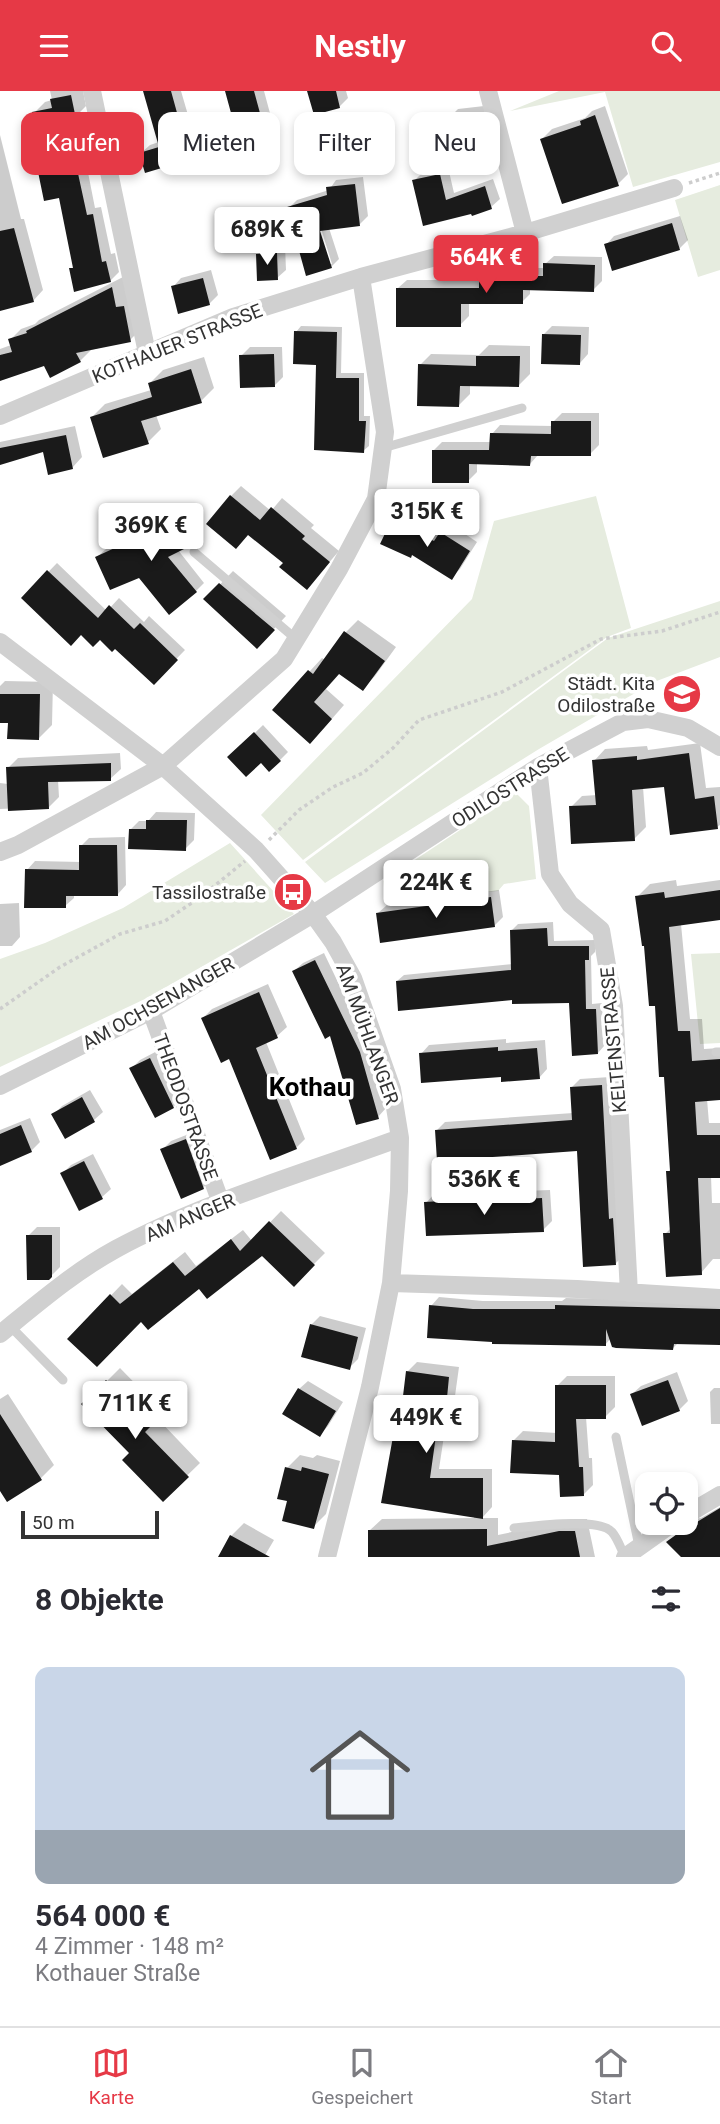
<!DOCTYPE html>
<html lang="de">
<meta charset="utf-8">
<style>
:root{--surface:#fff;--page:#f7f7f7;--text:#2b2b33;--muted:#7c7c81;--line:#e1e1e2;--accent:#e63946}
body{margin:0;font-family:Roboto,sans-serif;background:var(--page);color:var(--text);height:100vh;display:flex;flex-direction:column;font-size:26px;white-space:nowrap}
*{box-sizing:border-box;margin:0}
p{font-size:23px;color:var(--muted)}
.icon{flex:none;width:38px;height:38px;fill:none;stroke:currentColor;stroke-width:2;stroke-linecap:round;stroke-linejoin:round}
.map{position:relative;height:1466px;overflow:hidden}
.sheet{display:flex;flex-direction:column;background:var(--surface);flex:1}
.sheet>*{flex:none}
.hud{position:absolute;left:21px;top:21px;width:679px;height:63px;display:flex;gap:14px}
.controls{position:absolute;left:635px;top:1381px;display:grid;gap:14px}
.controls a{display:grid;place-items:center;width:63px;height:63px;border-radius:14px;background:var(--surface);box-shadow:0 4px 10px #0003;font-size:35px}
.scale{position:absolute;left:21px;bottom:18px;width:138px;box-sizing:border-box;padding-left:7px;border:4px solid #333;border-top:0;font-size:19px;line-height:24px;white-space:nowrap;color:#333;-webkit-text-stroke:5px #fff;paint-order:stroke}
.price{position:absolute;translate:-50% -60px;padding:0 16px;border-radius:7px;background:#fff;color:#222;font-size:23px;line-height:46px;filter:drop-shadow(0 2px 4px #0008)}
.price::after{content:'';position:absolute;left:50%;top:42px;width:21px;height:16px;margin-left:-10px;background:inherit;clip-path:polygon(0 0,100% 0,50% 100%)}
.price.on{background:var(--accent);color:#fff}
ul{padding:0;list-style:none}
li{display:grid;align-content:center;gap:14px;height:371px;padding:0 35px}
li span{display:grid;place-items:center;height:217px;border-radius:14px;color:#555}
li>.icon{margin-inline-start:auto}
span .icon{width:126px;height:126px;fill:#fffc;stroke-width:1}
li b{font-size:30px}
h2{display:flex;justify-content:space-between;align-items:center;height:84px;padding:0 35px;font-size:30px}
.chip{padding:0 24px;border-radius:14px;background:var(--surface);box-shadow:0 4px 10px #0003;font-size:24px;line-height:63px}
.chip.on{background:var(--accent);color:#fff}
header{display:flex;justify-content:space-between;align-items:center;height:91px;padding:0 35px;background:var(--accent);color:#fff;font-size:32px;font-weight:700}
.tab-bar{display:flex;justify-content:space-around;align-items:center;height:98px;border-top:2px solid var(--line);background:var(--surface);font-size:19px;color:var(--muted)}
.tab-bar a{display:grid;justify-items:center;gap:4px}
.tab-bar .on{color:var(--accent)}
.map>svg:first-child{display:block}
.green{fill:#e6ecdf}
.shadow{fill:#0003;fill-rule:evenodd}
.building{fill:#1a1a1a}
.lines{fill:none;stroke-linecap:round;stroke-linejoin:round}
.path{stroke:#cdcdcd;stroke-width:3.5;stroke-dasharray:3.5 3.5;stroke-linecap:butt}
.service{stroke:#d0d0d0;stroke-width:9}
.minor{stroke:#d0d0d0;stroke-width:18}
.labels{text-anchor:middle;stroke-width:7;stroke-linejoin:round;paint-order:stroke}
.street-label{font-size:19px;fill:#333;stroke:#fff}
.poi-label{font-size:19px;fill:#333;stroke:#fff;text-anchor:end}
.district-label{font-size:26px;font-weight:bold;fill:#000;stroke:#fff}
</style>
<header><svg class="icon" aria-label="menu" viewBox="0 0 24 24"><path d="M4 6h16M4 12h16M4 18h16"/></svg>Nestly<svg class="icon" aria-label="search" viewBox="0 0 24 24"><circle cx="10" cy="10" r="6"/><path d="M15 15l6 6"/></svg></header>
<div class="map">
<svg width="720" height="1466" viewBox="0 0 720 1466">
<rect width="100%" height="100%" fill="#fff"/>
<path class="green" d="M559 0H720V71L633 96 605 1 510 20Z
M720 94V179L698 186 675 109Z
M596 405 631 537 607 546 303 769 261 724 472 508 494 430Z
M720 510V566L654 591 539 658 325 792 305 771 608 547Z
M516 702 529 715 536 788 504 793 498 800 386 811 383 790Z
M230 752 294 823 145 908 0 976V868L45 852 123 817Z
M720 862V952L700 953 691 863Z"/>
<path class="shadow" d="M50 0H83L86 15 75 26 34 22 45 11 52 9Z
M145 0H181L195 48 186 57 171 61 172 66 164 75 141 62 150 54 159 51Z
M227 0H264L271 26 263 35Z
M309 0H346L348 7 339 16Z
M484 15 486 40 478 49 450 26 458 18Z
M605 15 628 83 618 93 542 48 552 38 585 27 592 20Z
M0 44 21 128H24L43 199 33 210 0 218Z
M83 56 95 117 101 116 111 163 115 162 119 181 110 190 71 178 75 175 61 105 38 72 47 63Z
M448 76 454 102 493 88 500 108 491 116 424 133 414 90 422 82Z
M363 86 368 125 360 133 329 137 339 168 331 176 307 183 289 117 297 109 329 99 336 89ZM319 131 332 173H329L316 132Z
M680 125 688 149 679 158 606 154 614 145Z
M285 154 286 179 277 187 258 164 267 155Z
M554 165 602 166V190L593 199 530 197V203L522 211H469V225L460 234 398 197 407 189H481V186L490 177H545V173Z
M211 179 218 204 209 213 173 196 181 187Z
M123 186 141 238 130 249 91 259 80 270 45 273 0 288V258L11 254 10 249 21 238 35 233 39 229Z
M301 235 342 236 341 282H364V325H370L369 355 363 360 318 272 296 241Z
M552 235 589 236 588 263 580 272 543 244Z
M489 254 530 255V283L519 294 470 293V303L459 314 420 274 431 263 479 264Z
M250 256H282L283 286 274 295 241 265Z
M204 266 214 297 201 310 156 324 161 338 148 351 92 326 105 313 151 299 150 292 163 279Z
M562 322H599V354L590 363 538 364 530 373 477 371V381L468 390 434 359 442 351H491L492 343 500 334 553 335V331Z
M75 335 82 366 72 377 45 359 0 372V351Z
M241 395 271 420 282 407 314 434 311 437 339 460 307 497 231 405Z
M180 414 196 446 187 455 178 459 204 492 196 500 139 485 97 466 106 458 141 442 139 438 148 429Z
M401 422 442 442 450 433 477 451 460 478 451 487 392 431Z
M57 472 107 520 119 507 144 531 149 525 185 559 154 591 115 555 100 547 81 542 23 507Z
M233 480 286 525 257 556 206 508Z
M358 529 396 556 375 585 362 598 340 582 326 598 344 614 323 638 274 619 322 567 325 569 345 542Z
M5 590 53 591 52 634 39 647 10 630H0V595Z
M263 634 288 661 270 679 261 670 230 666Z
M700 652 706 697 720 696V734L717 736 665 694 643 696 646 736 634 748 571 716 582 705 597 704 594 670 605 658 647 655 648 659Z
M120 662 121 678 110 688 58 689 59 706 49 716 0 718V692L8 693V677L18 667Z
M156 721 195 722 194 749 185 758 130 739 139 730H148Z
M125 746 126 794 118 803H74V807L65 815 27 779 35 770 81 771V755L89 747Z
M676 789 677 795 720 789V828L681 833 690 928H702L704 958 720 957V1007L707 1008 709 1032H720V1085H711L712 1112H720V1168H713L701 1182 665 1143 671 1137 668 1081 672 1077 666 984 657 913 637 806 650 793Z
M499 799 503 826 494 835 378 822 387 814Z
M19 812 20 846 12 855H0V813Z
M553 831 554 850 595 849V861L591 865 592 913 602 912 604 955 598 962 570 911 513 907 397 890 404 884 513 873 511 840 518 833Z
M324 862 367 952 386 1017 378 1026 294 880 303 872Z
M268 893 287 936 277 945 266 951 305 1048 296 1057 203 927 212 918Z
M506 948V952L545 949 547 978 539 987 502 984 421 963 429 954Z
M159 959 182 1007 173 1016 131 978 140 969Z
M610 986 624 1164 615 1173 579 1058 436 1040 445 1031 573 1022 572 996 580 988Z
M90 999 103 1021 94 1029 66 1045 53 1024 62 1015Z
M30 1027 40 1051 31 1060 0 1073V1039Z
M194 1041 211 1088 203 1097 162 1059 171 1050Z
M93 1063 111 1098 102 1106 80 1118 62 1083 71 1074Z
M550 1099 552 1130 543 1139 426 1112 434 1103Z
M281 1120 325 1162 294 1193 262 1163 199 1195 141 1228 70 1247 122 1193 132 1203 185 1161 196 1175 243 1139 252 1150Z
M37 1136H60V1176L51 1185 28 1145Z
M439 1206 483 1210H562L566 1207 720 1210V1252L679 1251 673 1257 611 1247 605 1254 431 1215Z
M320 1225 366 1237 358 1268 349 1277 311 1234Z
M417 1271 459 1276 455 1305 449 1312 439 1378H492V1416L482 1427H498V1444L573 1428H587L595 1466H369V1440L382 1428 474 1427V1425L383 1411 397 1330 402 1325 407 1281Z
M120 1277 163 1321 157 1327 200 1372 163 1408 132 1362 84 1313Z
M677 1281 688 1310 679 1319 632 1303 641 1295Z
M567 1285H615V1316L605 1326H586L589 1367H592L593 1394 583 1404 561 1383 513 1350 523 1340 557 1342V1295Z
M308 1290 343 1311 328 1335 320 1344 299 1298Z
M714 1297H720V1333H711L710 1301Z
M8 1303 54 1374 41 1387 17 1403 0 1397V1308Z
M300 1364 313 1367 317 1364 340 1370 326 1423 313 1436 289 1409 287 1377Z
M720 1416V1466H684L668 1451 693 1428 701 1427Z
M244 1432 274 1449 264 1466H220L231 1445Z"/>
<path class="building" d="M143 0H171L187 58 162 66 165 76 145 82 139 62 159 56Z
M225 0H254L264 37 237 44Z
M307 0H336L340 17 314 24Z
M71 4 76 28 35 37 32 21 52 17 50 8Z
M476 23 478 50 457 53 448 26Z
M595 24 619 95 562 113 540 48 581 34 580 30Z
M74 64 87 124 93 123 102 171 106 170 111 191 74 201 69 177H73L59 107 44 110 36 71Z
M440 83 446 109 485 95 492 118 472 125 471 123 423 135 412 89Z
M355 93 360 135 320 140 332 177 306 185 287 116 327 104 326 96Z
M672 132 680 159 612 180 604 153Z
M14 137 34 211 0 220V140Z
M277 162 278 189 257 190 256 163Z
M543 172 595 174 594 201 523 199V213H461V236H396V197H479V185H543Z
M203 187 210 214 178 223 171 195Z
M112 196 116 216 124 215 131 251 76 262 81 271 50 287 44 275 0 290V264L12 261 8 248 27 242 26 240Z
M294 240 337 241 336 287H359V330H366L364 362 314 359 316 274 293 273Z
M542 243 581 244 580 274 541 273Z
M274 263 275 296 240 297 239 264Z
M476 265H520L519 296 460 295 459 316 417 315 418 273 476 275Z
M191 278 202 312 141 330 149 353 103 367 90 326 152 306 148 292Z
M551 330H591V365H531L530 375 469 373V392H432V359H489L490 342 551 343Z
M66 344 73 378 48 384 43 361 0 374V357Z
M230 404 260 429 271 416 305 445 302 448 330 471 307 499 279 476 283 472 248 444 236 458 206 433Z
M172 421 188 456 168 466 197 501 169 524 139 487 110 499 95 466 141 445 137 438Z
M391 430 434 450 440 441 470 460 452 489 412 464 411 467 380 453Z
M47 479 98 527 109 514 134 538 140 532 178 569 154 594 115 558 112 561 100 549 93 556 81 544 71 555 21 507Z
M219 492 275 539 257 558 203 508Z
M344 540 385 570 363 600 339 583 314 611 332 628 310 653 272 619 308 579 313 583Z
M0 603H40L39 649 7 648 8 632H0Z
M254 641 281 670 269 681 261 672 246 686 227 666Z
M689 662 695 708 714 705 718 738 670 744 664 696 632 699 635 750 571 753 569 715 596 714 592 669 637 665V669Z
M111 672V690L48 691 49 718 8 720 6 676Z
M146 729H187L186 760 128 758 129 738H146Z
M79 754H117L118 805H66V817H24L25 778 79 779Z
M720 799V829L669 836 678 940H690L692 970 720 968V1009L695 1011 697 1044H720V1087H698L702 1184 666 1186 663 1142H670L666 1080H670L664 986H659L655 915H649L644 855H642L635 805 664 801 665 807Z
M491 806 495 836 380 852 376 822Z
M547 837 548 855H589V869H585L586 918H596L598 963 572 965 569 912 512 913V909L398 920 396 890 511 879 510 839Z
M315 869 360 961 379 1028 356 1034 330 945 325 948 292 880Z
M259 901 278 947 256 957 297 1058 270 1069 229 968 221 972 201 927Z
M498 956V960L537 957 540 988 501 991V986L421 992 419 962Z
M150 967 174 1017 155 1027 129 977Z
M602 994 609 1128 613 1127 616 1174 583 1176 577 1060 437 1070 435 1039 572 1029 570 996Z
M82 1006 95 1031 65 1048 51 1023Z
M21 1034 32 1061 0 1075V1043Z
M186 1048 204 1098 181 1108 160 1058Z
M84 1070 103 1108 79 1120 60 1082Z
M503 1107V1109L542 1107 544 1141 426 1145 424 1111Z
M269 1130 315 1174 294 1196 262 1165 207 1208 199 1198 148 1239 141 1231 97 1276 67 1248 110 1203 120 1213 173 1171 185 1185 231 1148 240 1160Z
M26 1144H52V1186L49 1189H27Z
M429 1214 473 1218H555V1214L720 1218V1254L674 1253 673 1259 616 1257 612 1256 606 1238V1255L492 1253V1251L427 1247Z
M310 1233 358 1246 350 1279 301 1266Z
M406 1280 449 1286 446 1317 440 1316 430 1387H483V1428L381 1412 396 1329 400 1330Z
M106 1289 151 1335 145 1341 189 1386 163 1411 122 1369 129 1362 81 1313Z
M668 1289 680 1320 642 1335 630 1303Z
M555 1294H606V1328H576L579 1376H583L584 1405 560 1406 559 1384 510 1382 512 1349 555 1351Z
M298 1297 336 1320 320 1346 282 1323Z
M0 1323 42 1389 7 1411 0 1400Z
M285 1376 301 1380 302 1376 329 1383 314 1438 282 1430 287 1410 277 1408Z
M720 1417V1466H681L666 1451 680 1441 684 1435 692 1434Z
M487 1438V1455L559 1440H575L580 1466H368V1439Z
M230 1444 270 1466H218Z"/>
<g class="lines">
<path class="path" d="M689 92 720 82
M269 749 299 719 333 696 363 682 393 657 419 629 502 601 601 548 662 540 720 521
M0 918 60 876 120 843 165 830 202 805 245 770"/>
<path class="service" d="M383 357 522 317
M194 461 296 548
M716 961H720
M10 1235 63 1289
M616 1346 639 1455
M514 1437C534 1435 599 1426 612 1441 618 1448 621 1458 625 1466"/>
<path class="minor" d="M92 0 147 262
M488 0 525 142
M0 325 233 226 361 186 525 142 674 97
M0 551 163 675 256 759 313 823 333 851 353 887 392 998 400 1047 399 1100 391 1192 370 1296 327 1466
M538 676 550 783 570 813 601 839 614 915 629 1202
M0 761 18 754 163 675 284 568 339 478 376 408 385 341 361 186
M151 920 221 1112
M0 995 151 920 313 823 538 676 623 631 648 628 688 637 720 656
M391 1192 577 1198 720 1207
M0 1243C37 1213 74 1181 116 1158 203 1111 308 1081 400 1047
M686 1424 720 1404
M625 1466 673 1432"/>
</g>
<defs>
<g id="school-disc" transform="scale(2.0125)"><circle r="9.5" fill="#e63946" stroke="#fff"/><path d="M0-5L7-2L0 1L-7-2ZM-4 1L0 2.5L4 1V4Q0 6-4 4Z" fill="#fff"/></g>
<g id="bus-disc" transform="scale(2.0125)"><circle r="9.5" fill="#e63946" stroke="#fff"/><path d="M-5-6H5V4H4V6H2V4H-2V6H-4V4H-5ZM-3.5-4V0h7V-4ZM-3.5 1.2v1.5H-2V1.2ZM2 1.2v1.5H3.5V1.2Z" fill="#fff"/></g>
</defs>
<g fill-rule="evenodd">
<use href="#school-disc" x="682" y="603"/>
<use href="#bus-disc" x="293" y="801"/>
</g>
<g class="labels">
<g class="street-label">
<text transform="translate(177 252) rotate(-22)" y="7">KOTHAUER STRASSE</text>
<text transform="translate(510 696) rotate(-32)" y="7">ODILOSTRASSE</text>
<text transform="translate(158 912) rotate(-29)" y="7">AM OCHSENANGER</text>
<text transform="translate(368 943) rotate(70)" y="7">AM MÜHLANGER</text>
<text transform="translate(613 949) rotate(-95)" y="7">KELTENSTRASSE</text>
<text transform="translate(186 1016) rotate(70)" y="7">THEODOSTRASSE</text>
<text transform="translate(190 1126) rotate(-23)" y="7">AM ANGER</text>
</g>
<g class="poi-label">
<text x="655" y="599">Städt. Kita<tspan x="655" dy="22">Odilostraße</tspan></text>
<text x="266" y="808">Tassilostraße</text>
</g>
<g class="district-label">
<text x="310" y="1005">Kothau</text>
</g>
</g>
</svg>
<div class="controls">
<a><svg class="icon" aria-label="locate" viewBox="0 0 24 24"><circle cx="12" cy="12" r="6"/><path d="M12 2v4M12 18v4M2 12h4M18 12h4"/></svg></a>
</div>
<div class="scale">50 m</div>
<b class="price" style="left:267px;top:176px">689K €</b>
<b class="price on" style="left:486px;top:204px">564K €</b>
<b class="price" style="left:427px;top:458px">315K €</b>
<b class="price" style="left:151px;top:472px">369K €</b>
<b class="price" style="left:436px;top:829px">224K €</b>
<b class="price" style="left:484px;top:1126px">536K €</b>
<b class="price" style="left:135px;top:1350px">711K €</b>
<b class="price" style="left:426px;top:1364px">449K €</b>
<div class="hud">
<a class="chip on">Kaufen</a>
<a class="chip">Mieten</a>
<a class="chip">Filter</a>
<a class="chip">Neu</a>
</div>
</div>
<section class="sheet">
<h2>8 Objekte<svg class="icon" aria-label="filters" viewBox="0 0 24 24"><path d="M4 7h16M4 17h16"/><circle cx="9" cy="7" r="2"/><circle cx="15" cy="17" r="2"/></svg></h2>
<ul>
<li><span style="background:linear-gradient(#c9d6e8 75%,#9aa5b1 0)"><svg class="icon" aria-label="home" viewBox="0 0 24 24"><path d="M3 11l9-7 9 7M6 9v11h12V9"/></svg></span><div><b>564 000 €</b><p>4 Zimmer · 148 m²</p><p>Kothauer Straße</p></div></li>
</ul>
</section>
<nav class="tab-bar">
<a class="on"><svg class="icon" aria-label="map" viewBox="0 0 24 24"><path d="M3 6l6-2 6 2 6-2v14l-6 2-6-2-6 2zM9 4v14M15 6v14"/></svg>Karte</a>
<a><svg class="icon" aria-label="saved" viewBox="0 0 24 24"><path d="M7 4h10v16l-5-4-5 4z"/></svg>Gespeichert</a>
<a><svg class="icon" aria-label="home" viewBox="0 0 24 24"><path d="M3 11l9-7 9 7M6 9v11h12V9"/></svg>Start</a>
</nav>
